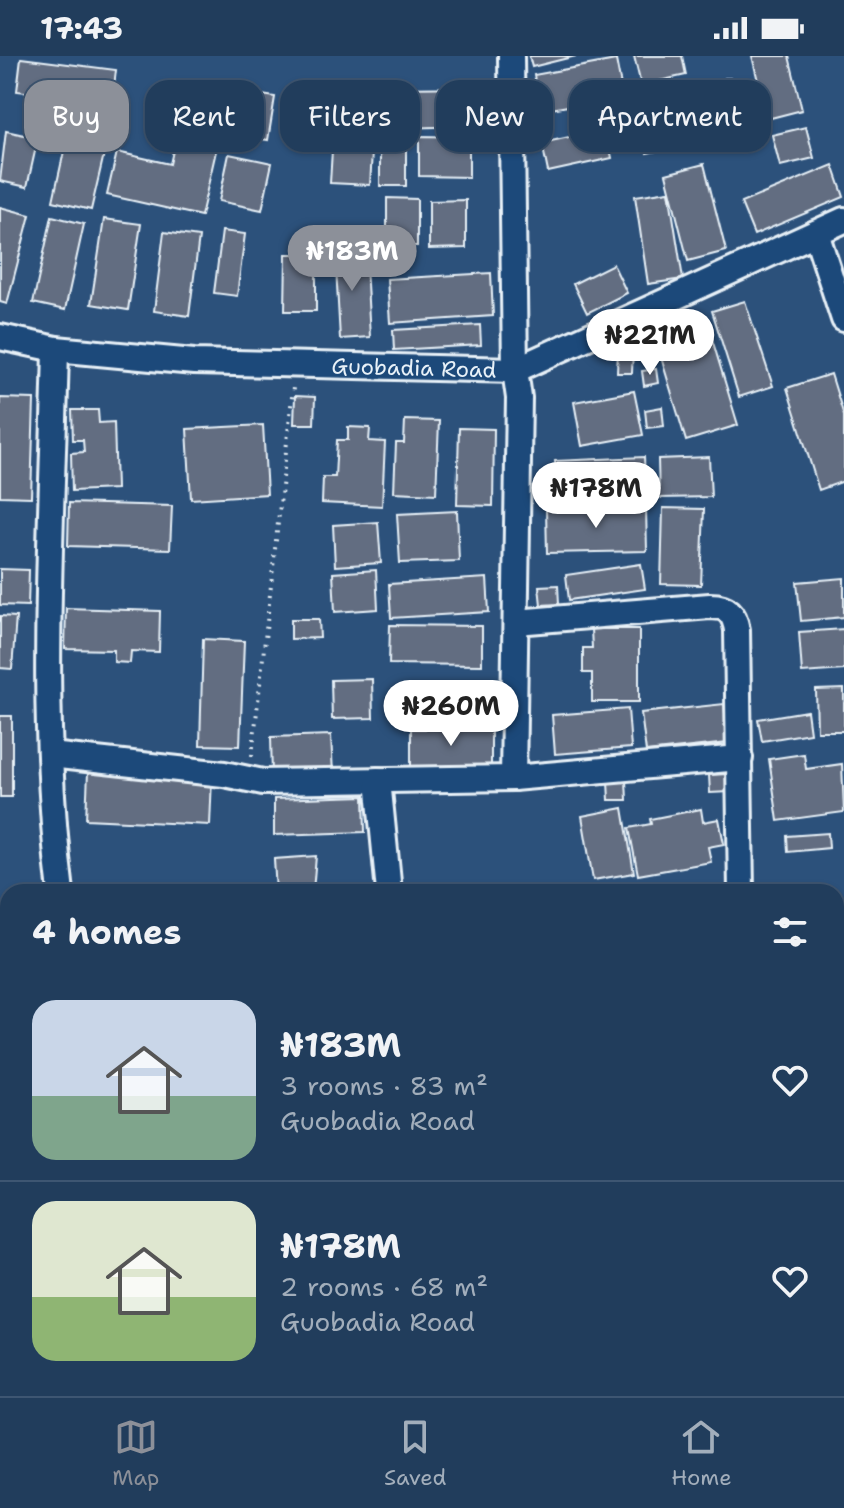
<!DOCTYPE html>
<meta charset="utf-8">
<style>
:root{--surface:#213d5c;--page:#294462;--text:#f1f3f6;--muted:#a2aebb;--line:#3e5672;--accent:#8c9099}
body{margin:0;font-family:"Shantell Sans",sans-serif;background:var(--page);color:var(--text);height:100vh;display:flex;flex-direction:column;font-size:30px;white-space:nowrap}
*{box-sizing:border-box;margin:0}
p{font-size:26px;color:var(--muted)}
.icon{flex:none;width:44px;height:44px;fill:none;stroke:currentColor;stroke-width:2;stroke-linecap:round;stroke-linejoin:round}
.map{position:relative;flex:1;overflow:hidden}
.details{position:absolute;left:0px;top:828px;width:844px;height:512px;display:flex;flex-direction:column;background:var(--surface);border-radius:24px 24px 0 0;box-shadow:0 2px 6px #0004,0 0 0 2px var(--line)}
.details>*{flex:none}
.top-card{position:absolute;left:24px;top:24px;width:796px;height:72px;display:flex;gap:16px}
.price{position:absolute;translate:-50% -68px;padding:0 18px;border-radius:28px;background:#fff;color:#222;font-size:26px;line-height:52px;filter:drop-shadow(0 2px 4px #0008)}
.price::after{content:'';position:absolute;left:50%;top:48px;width:24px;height:18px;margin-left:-12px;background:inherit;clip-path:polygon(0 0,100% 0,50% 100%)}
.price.current{background:var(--accent);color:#fff}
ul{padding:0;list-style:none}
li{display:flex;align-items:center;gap:24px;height:200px;padding:0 32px}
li+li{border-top:2px solid var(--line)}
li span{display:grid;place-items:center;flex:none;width:224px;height:160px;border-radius:24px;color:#555}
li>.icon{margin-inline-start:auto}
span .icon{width:96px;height:96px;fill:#fffc;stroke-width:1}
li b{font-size:34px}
h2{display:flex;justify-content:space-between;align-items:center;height:96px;padding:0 32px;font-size:34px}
.chip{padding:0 28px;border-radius:24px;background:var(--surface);box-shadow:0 2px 6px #0004,0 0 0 2px var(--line);font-size:28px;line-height:72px}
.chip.current{background:var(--accent);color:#fff}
.status{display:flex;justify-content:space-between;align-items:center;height:56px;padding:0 40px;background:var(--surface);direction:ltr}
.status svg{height:22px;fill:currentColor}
.tab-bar{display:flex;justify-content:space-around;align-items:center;height:112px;border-top:2px solid var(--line);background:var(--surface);font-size:22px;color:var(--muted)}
.tab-bar a{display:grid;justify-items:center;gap:4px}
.tab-bar .current{color:var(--accent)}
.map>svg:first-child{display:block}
.building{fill:#626d81;stroke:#e8f1f8;stroke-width:2}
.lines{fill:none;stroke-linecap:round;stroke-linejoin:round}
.street-casing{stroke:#e8f1f8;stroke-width:30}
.path{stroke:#e8f1f8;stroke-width:4;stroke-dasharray:2 6;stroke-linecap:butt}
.street{stroke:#1f4a7a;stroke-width:24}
.labels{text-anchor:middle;stroke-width:7;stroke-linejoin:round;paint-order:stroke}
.street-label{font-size:22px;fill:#e8f1f8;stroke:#1f4a7a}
</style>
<div class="status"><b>17:43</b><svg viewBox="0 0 49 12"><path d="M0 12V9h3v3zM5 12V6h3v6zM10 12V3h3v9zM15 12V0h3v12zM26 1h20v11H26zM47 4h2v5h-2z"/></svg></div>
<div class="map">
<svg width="844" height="1340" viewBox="0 0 844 1340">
<rect width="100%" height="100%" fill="#2c517b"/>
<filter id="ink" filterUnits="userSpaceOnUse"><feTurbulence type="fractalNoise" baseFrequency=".0125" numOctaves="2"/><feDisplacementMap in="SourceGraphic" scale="16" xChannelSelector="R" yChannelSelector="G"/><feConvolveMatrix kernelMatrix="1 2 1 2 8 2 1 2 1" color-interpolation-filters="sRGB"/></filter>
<g filter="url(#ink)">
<path class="building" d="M529 0H576L532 11Z
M634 0H682L686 19 641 29Z
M752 0H789L802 54 767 63Z
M21 2 116 14 112 47 17 35Z
M616 4 623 40 540 55 534 19Z
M725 22H740V41H725Z
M181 26 275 41 268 84 175 69Z
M336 28 376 30 370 129 330 127Z
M477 31V70L397 72 396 32Z
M690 39 697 69 674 74 667 43Z
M657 54 666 93 647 97 638 58Z
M72 59 111 68 91 154 53 145Z
M806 71 814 102 780 110 772 79Z
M178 73 219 82 201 160 107 139 117 96 170 108Z
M606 73 612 102 548 116 542 87Z
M6 75 38 82 27 131 0 125Z
M419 80 469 81V121L419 120Z
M380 81H406V130H380Z
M229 98 272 107 262 154 219 145Z
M704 108 726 195 688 205 666 118Z
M833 109 844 141 754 179 741 147Z
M669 135 683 223 648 228 635 140Z
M387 142 417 143V190H387Z
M466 144V192L429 193V145Z
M0 151 30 159 7 248 0 246Z
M52 160 84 168 65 254 33 247Z
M104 163 141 168 128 254 91 248Z
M222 175 245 178 237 240 214 237Z
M164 176 199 181 189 260 154 255Z
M365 192 370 281 340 283 335 193Z
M286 198H316V255H285Z
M613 208 627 237 587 257 573 228Z
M491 217 493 260 390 267 387 223Z
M745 245 773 330 739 341 712 255Z
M480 269 481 289 394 294 393 274Z
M712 283 738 369 686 385 660 298Z
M618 293 633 294 632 317H617Z
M656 313 658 327 644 330 642 315Z
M831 318 844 360V425L819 434 787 332Z
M634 335 643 379 582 390 574 346Z
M295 340 315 341 314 368H294Z
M0 342 34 343 31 441 0 440Z
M662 351 664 370 647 372 645 354Z
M72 354H98L99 367 114 366 116 433 72 435 71 397 84 396 83 384H73Z
M405 364 439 365 436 438 394 436 396 387H404Z
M263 369 267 438 191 443 187 373Z
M348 371 370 372 369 385 385 386 382 450 322 447 323 421H335L337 384H348Z
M459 372 494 373 493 450 457 449Z
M644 401 646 444 557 448 555 405Z
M709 401 711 441 659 442 658 403Z
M69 447 172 450 170 493 68 490Z
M646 452 647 495 547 497 546 453Z
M663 452 704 453 701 529 661 528Z
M457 455 459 505 400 507 397 458Z
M378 466 381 507 335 510 333 469Z
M641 508 645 533 569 544 566 519Z
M0 513 29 514 28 550 0 549Z
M376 514 378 553 335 556 333 517Z
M487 522 489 556 391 562 389 528Z
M844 522V561L801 565 797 526Z
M558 529 559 548 541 549 539 530Z
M66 552 160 555 159 596 131 595 130 607 114 606V594L65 593Z
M0 560 16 561 12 613 0 612Z
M291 563H319L320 582 291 583Z
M390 569 482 570V609L389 608Z
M591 573H639V646H592V617H583V592H592Z
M844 573V614L802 617 799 576Z
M203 583 244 585 240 690 200 689Z
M372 623 373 662 332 663 331 624Z
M844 633V675H817L816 634Z
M724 648 728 687 646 696 641 657Z
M628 653 631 692 555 698 552 659Z
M807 655 810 677 762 685 758 663Z
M0 660H12V741H0Z
M411 673H491V712L411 711Z
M331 679 333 718 272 720 271 681Z
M804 698 806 713 842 708 844 756 778 765 769 703Z
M88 716 212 722 210 769 86 763Z
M727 718 729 736 710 737 709 719Z
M626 724 627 744H609L608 725Z
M364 740 365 776 274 779V743Z
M623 752 634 817 593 824 582 760Z
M701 753 703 766 719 763 724 788 708 791 711 806 638 819 629 772 651 768 650 763Z
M828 777 829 792 788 796 787 780Z
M316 800 313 835 276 836 274 803Z
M0 892H8V936H0Z
M836 916 844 917V977L836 976Z
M0 958H3L8 1003 0 1004Z
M836 997H844V1044H836Z
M836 1094 844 1097V1139L836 1166Z
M0 1116 8 1121V1180L0 1174Z
M840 1178 844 1180V1217L836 1214Z
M0 1183 8 1189V1226L0 1233Z
M57 1332H122L123 1340H59Z
M178 1332H274L272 1340H187L176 1337Z
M306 1332H320L348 1340H303Z
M366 1332H420L418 1340H367Z
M453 1332H486L463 1340H455Z
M667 1334 711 1338V1340H666Z"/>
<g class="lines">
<g class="street-casing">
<g id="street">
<path d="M511 0 515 314 519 342 513 722"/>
<path d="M816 177 844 263"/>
<path id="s1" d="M0 281 56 293 194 306 515 314 844 164"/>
<path d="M56 293C52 473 38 657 61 836"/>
<path d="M516 566 710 550C728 550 734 557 737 574L741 836"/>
<path d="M50 699 224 718 263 726 513 722 740 702"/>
<path d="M378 724 389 836"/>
<path d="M0 1287 8 1278"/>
<path d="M140 1332 142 1340"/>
<path d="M554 1332 556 1340"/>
</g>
</g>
<path class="path" d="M252 700 293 332"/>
<use href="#street" class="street"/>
</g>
</g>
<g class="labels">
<g class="street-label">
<text dy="8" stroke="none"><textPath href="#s1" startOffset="416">Guobadia Road</textPath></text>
</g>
</g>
</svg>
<b class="price current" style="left:352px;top:237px">₦183M</b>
<b class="price" style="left:650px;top:321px">₦221M</b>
<b class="price" style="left:596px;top:474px">₦178M</b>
<b class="price" style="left:451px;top:692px">₦260M</b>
<div class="top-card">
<a class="chip current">Buy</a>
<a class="chip">Rent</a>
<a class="chip">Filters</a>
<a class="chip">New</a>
<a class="chip">Apartment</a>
</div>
<section class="details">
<h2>4 homes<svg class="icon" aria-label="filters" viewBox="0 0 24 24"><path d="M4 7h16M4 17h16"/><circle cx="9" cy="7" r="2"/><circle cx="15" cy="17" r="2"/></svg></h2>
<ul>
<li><span style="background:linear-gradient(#c9d6e8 60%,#7fa58c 0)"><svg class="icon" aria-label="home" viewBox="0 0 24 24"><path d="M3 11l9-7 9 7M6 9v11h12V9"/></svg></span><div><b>₦183M</b><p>3 rooms · 83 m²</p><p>Guobadia Road</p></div><svg class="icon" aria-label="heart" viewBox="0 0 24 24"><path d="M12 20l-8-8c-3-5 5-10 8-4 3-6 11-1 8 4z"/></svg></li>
<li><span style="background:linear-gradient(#dfe7d0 60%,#8fb573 0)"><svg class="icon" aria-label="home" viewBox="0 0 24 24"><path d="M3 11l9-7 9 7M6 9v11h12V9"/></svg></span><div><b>₦178M</b><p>2 rooms · 68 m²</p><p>Guobadia Road</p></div><svg class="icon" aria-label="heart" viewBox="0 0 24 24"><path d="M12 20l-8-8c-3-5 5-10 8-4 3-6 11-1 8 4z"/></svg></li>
</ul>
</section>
</div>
<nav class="tab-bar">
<a class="current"><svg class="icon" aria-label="map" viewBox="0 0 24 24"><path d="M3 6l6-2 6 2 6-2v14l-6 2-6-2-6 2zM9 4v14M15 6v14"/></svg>Map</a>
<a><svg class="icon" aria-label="saved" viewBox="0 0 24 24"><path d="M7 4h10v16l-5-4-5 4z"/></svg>Saved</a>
<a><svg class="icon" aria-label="home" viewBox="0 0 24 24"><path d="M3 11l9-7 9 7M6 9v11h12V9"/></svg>Home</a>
</nav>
